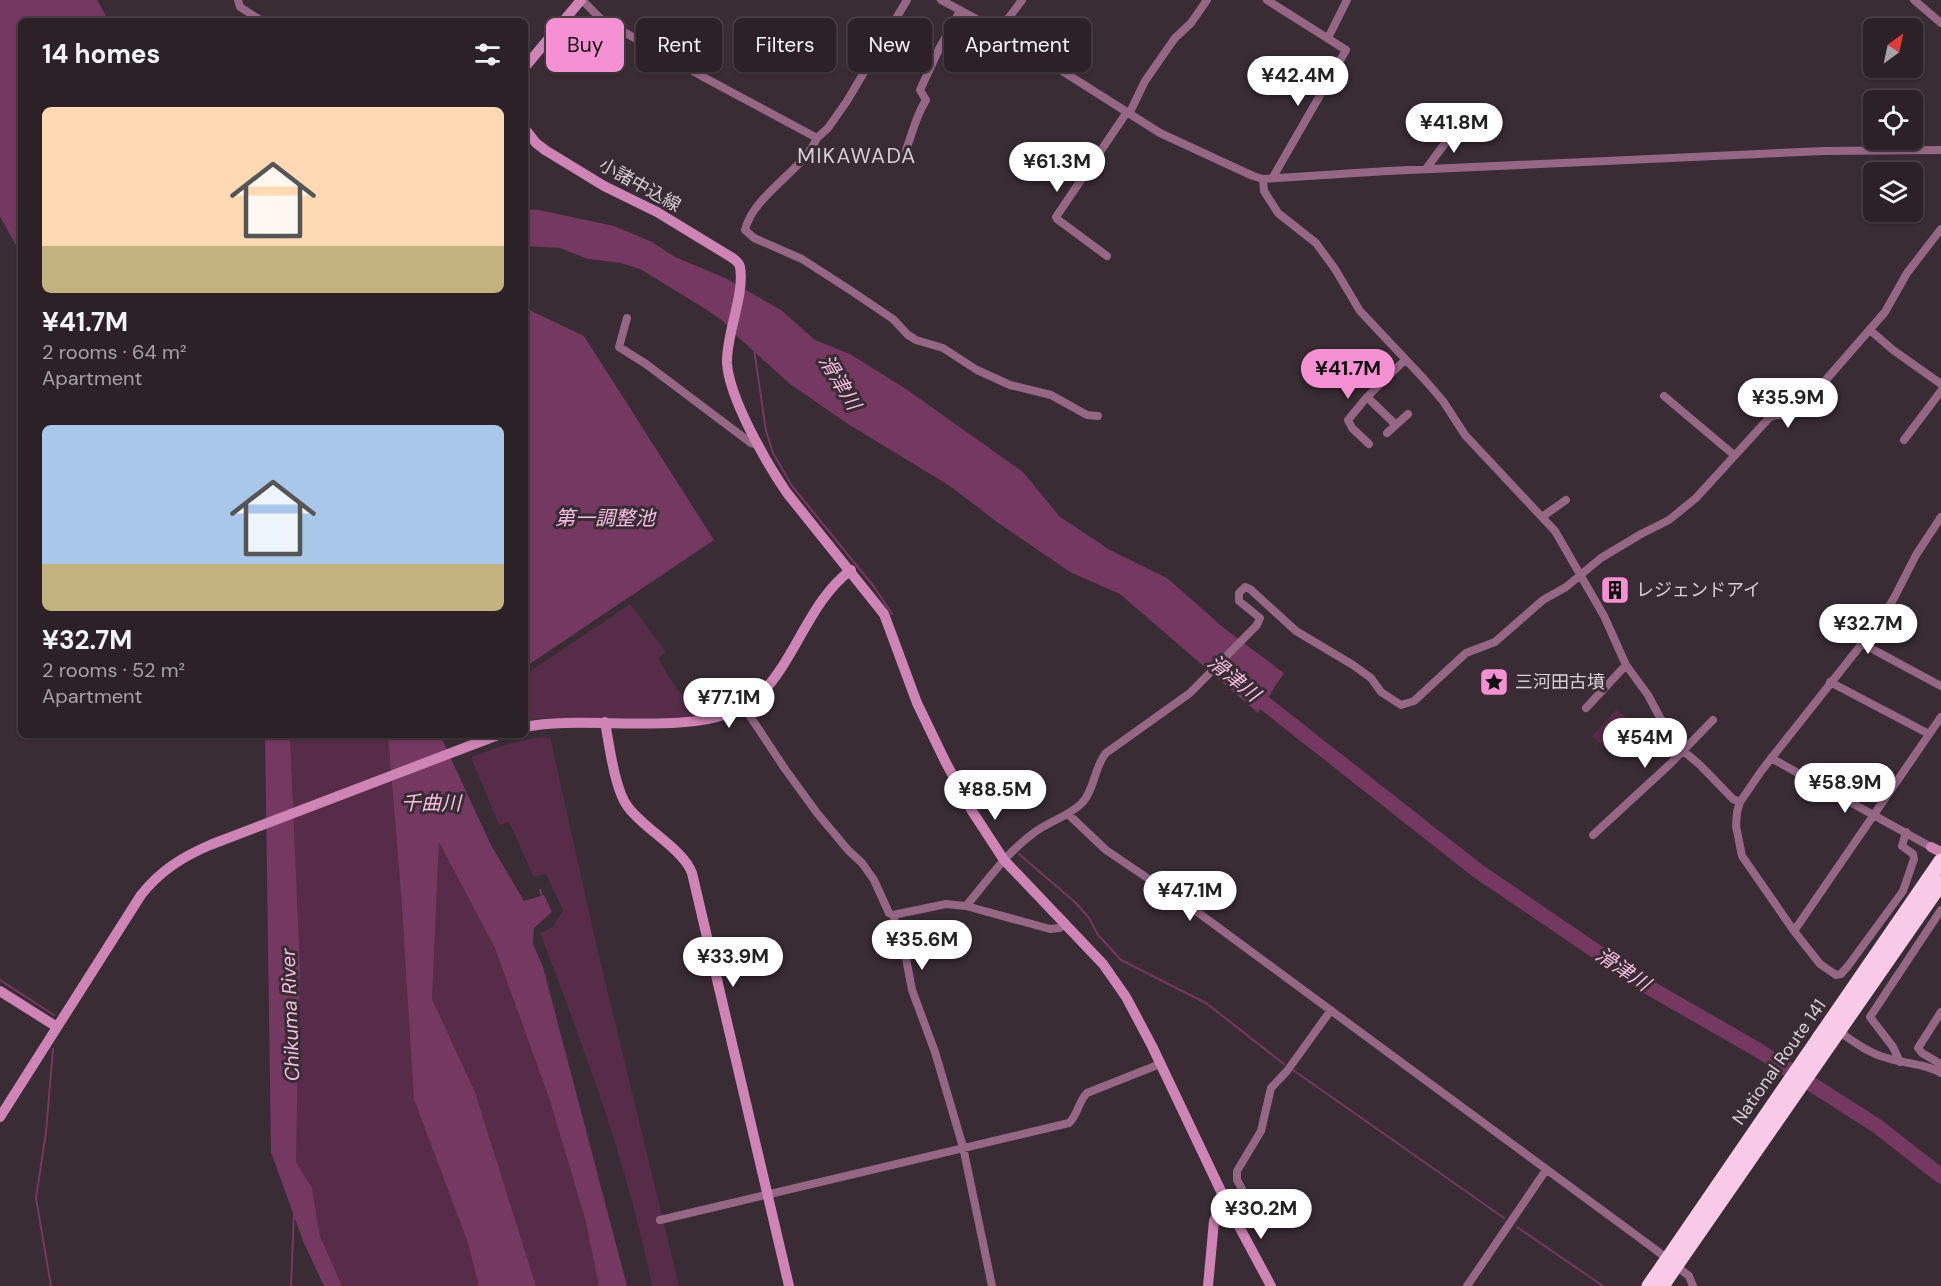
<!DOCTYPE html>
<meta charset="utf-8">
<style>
:root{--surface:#2b2127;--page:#372e33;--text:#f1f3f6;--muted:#a6a3a7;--line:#473e44;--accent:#f591d3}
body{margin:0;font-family:"DM Sans","Noto Sans JP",sans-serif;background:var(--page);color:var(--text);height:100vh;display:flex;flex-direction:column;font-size:22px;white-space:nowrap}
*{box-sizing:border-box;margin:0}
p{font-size:20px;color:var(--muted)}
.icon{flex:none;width:33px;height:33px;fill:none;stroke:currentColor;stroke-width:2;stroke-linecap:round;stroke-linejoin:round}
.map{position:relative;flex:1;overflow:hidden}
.sheet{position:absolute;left:18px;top:18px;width:510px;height:720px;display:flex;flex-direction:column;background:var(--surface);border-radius:9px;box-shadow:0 2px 4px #0004,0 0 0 2px var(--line)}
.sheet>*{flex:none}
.top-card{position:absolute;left:546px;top:18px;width:570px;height:54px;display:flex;gap:12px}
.needle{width:39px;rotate:33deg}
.fabs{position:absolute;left:1863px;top:18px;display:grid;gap:12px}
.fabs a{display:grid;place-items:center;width:60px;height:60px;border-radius:9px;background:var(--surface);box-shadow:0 2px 4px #0004,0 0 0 2px var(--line);font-size:30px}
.price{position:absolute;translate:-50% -51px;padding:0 14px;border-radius:21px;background:#fff;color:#222;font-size:20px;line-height:39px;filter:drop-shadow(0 2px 3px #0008)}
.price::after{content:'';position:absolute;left:50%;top:36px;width:18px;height:14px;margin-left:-9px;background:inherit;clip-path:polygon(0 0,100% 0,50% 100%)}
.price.on{background:var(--accent);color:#111}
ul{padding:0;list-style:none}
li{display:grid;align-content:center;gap:12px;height:318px;padding:0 24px}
li span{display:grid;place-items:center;height:186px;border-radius:9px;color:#555}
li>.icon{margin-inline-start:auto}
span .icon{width:108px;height:108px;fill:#fffc;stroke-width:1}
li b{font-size:26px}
h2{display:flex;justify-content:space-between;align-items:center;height:72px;padding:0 24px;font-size:26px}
.tag{padding:0 21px;border-radius:9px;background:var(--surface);box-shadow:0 2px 4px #0004,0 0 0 2px var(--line);font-size:21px;line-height:54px}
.tag.on{background:var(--accent);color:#111}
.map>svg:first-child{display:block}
.green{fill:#572c49}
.water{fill:#753861}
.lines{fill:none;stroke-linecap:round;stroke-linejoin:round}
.stream{stroke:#753861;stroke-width:2}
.river{stroke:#753861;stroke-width:15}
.street{stroke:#956785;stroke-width:8}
.secondary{stroke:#ce84b4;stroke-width:10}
.highway{stroke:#f9cae7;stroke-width:15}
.highway-bridge{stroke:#f9cae7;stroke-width:15}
.labels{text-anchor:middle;stroke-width:6;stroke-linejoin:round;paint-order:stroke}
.street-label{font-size:18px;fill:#d9d0d5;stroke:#392c34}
.poi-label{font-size:18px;fill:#d9d0d5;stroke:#392c34;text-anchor:start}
.water-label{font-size:20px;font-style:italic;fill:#f7bfe2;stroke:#392c34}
.quarter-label{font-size:21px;letter-spacing:1.5px;fill:#d9d0d5;stroke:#392c34}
</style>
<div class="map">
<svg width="1941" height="1286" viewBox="0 0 1941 1286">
<rect width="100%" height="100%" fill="#392c34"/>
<path class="green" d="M630 604 666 652 658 658C666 674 686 705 703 710L702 716 678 718H542L525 721V675Z
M1617 709 1632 724 1608 751 1592 736Z
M290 735H388L402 906 467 1240 479 1286H342L320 1236 312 1188 296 1162 300 966Z
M550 737 599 956 679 1286H652C628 1164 584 1048 540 933L553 927 563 910 546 874 534 877 509 822 499 825 472 760V757C499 747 520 738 550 737Z
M439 840 495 948 550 1101 586 1222 599 1286H536L475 1092 432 999Z"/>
<path class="water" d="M0 0H97L109 21H21V255L0 216Z
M525 209 539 210 614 226 652 242 675 257 725 278 781 310 815 340 850 354 906 389 1023 472 1060 517 1110 550 1167 578 1225 629 1284 673 1258 713 1120 594 1070 572 997 522 950 486 848 424 790 384 739 338 723 321 704 308 640 269 621 263 588 259 560 248 525 246Z
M525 308 584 336 714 540 525 667Z
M265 735H290L300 966 296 1162 312 1188 320 1236 342 1286H324L303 1241 271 1152Z
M388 735H440L491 845 524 901 544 895 552 912 534 928 533 944 543 967 627 1286H599L586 1222 550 1101 495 948 439 842 432 999 475 1092 536 1286H479L467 1240 414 1099 402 906Z"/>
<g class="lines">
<path class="stream" d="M754 349 766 431 773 453 792 486 875 588 892 614
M1019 854 1076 903 1089 918 1098 935 1121 960 1206 1003 1284 1064
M540 890 542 896
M0 980 54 1015
M1293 1070 1504 1218
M1517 1227 1603 1286
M51 1286 36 1198 46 1132 53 1049
M291 1286 294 1214"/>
<path class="river" d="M1249 691 1478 871 1650 988 1758 1050 1877 1126 1941 1176"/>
<path class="street" d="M238 0 240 7 262 21
M582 0 601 19 707 79 817 138C804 170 753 195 745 230L754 238 802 259 850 290 893 319 908 335 916 340 943 348 977 370 1010 385 1051 395 1087 415 1098 416
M941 0 999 31 1160 133 1253 176 1263 179 1387 171 1823 151 1941 150
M1267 0 1346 50 1273 177
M1914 0 1941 23
M999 31 1022 0
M1328 38 1347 0
M817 138 828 128 847 101 907 0
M902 160C911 140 914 119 926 100L920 90 939 49 960 11
M1426 169 1460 123
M1263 179 1264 191 1278 213 1316 243 1335 269 1360 311 1424 379 1443 401 1465 435 1555 531 1604 616 1626 665 1648 695 1673 742 1700 765 1733 799 1740 802
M1107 256 1057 219 1056 217 1127 112 1131 110 1145 81 1175 38 1191 23 1207 0
M627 318 619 347 646 364 751 443 759 445
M1870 330 1893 350 1941 384
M1664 396 1734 455
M1367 397 1396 425
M1387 433 1408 414
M1904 440 1941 391
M1369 444 1352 428 1348 420 1367 397 1405 360
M1542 517 1566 500
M1861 643 1941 686
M1830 682 1929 734
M744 707 785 769 817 813 848 850 862 863 874 880 889 913 893 915 905 953 912 990 935 1052 963 1147 992 1286
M1586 708 1626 665
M1771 758 1931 847
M1068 814 1106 850 1196 911 1656 1250 1689 1276 1693 1286
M1906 832 1902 846 1913 854 1914 859 1903 891 1848 966 1841 974 1836 975 1820 964 1794 931 1742 856 1736 826 1737 812 1740 802 1762 770 1880 621 1894 598 1916 555 1941 517
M1593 835 1669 765 1713 720
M966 906 1050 929 1060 928 1064 924
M893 915 946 904 966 906C988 880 1007 852 1035 832 1050 821 1069 816 1082 803 1095 789 1094 767 1106 753L1190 693 1257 625 1260 618 1239 601V593L1245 587 1250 589 1296 631 1353 665 1371 678 1381 692 1401 705 1414 701 1466 653 1495 642 1543 600 1566 587 1601 558 1641 534 1669 520 1696 498 1769 418C1778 412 1788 418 1798 412L1885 312 1907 273 1941 229
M1794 931 1941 717
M1837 1030C1853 1041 1868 1053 1887 1058 1905 1064 1924 1063 1941 1073
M1900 1062 1893 1047 1870 1017 1941 910
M1939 1071V1063L1922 1053 1918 1048 1941 1012
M1228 1206 1241 1195 1242 1189 1237 1180V1171L1261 1131 1271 1088 1287 1071 1331 1010
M660 1220 1069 1123C1078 1115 1078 1102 1087 1093L1160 1064
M1467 1286 1546 1170"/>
<path class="secondary" d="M525 67 581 0
M525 129 536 143 545 150 604 186 657 212 731 257C735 260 739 262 740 267 745 295 726 334 727 363 729 398 767 464 787 493L884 614 917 703 945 761 972 811 1004 860 1103 964 1126 997 1152 1046 1228 1206 1218 1212 1214 1221 1208 1286
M605 722C609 744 615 791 628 807 644 829 683 849 692 873L789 1286
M525 727C592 713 711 743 760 695 796 659 810 600 851 570
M1931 847 1941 852
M0 991 57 1027
M0 1117 141 895C160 871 182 857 210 845L498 735
M1228 1206 1271 1286"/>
<path class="highway" d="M1820 1037 1941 861
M1830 1043 1941 883
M1649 1286 1663 1266
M1662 1286 1672 1271"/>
<path class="highway-bridge" d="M1663 1266 1820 1037
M1672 1271 1830 1043"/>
</g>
<defs>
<g id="building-square" transform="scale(1.5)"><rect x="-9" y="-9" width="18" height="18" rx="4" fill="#f591d3" stroke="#392c34"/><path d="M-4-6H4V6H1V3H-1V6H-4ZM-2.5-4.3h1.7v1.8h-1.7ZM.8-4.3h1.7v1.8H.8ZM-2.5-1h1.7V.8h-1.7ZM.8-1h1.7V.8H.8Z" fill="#111"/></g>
<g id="sight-square" transform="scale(1.5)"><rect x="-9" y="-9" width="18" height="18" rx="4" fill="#f591d3" stroke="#392c34"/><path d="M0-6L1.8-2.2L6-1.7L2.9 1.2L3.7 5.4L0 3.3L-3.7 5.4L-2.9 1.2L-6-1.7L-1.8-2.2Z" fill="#111"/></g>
</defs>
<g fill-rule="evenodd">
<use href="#building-square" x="1615" y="590"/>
<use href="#sight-square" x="1494" y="682"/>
</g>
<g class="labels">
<g class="street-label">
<text transform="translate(640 185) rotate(29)" y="6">小諸中込線</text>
<text transform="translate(1779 1062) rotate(-55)" y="6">National Route 141</text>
</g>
<g class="poi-label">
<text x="1636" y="596">レジェンドアイ</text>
<text x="1515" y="688">三河田古墳</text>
</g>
<g class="water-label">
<text transform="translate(840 382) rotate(59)" y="7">滑津川</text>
<text x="605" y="525">第一調整池</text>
<text transform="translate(1234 678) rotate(39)" y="7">滑津川</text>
<text x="431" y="810">千曲川</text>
<text transform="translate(1623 969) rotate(34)" y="7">滑津川</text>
<text transform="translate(290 1015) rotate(-92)" y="7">Chikuma River</text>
</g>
<g class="quarter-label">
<text x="857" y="163">MIKAWADA</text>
</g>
</g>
</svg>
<div class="fabs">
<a><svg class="needle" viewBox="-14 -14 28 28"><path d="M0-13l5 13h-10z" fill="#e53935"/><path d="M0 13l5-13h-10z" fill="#a6a3a7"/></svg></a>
<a><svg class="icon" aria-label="locate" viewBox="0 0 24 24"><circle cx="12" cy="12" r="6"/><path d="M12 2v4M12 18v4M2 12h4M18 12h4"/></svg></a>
<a><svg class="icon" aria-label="layers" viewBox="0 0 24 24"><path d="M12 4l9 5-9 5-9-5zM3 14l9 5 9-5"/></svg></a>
</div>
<b class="price" style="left:1298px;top:107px">¥42.4M</b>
<b class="price" style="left:1454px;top:154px">¥41.8M</b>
<b class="price" style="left:1057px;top:193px">¥61.3M</b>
<b class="price on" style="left:1348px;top:400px">¥41.7M</b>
<b class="price" style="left:1788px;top:429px">¥35.9M</b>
<b class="price" style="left:1868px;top:655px">¥32.7M</b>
<b class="price" style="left:729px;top:729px">¥77.1M</b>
<b class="price" style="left:1645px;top:769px">¥54M</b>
<b class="price" style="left:1845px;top:814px">¥58.9M</b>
<b class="price" style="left:995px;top:821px">¥88.5M</b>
<b class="price" style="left:1190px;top:922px">¥47.1M</b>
<b class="price" style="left:922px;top:971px">¥35.6M</b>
<b class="price" style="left:733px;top:988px">¥33.9M</b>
<b class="price" style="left:1261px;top:1240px">¥30.2M</b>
<div class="top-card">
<a class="tag on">Buy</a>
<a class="tag">Rent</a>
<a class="tag">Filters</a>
<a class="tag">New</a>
<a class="tag">Apartment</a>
</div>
<section class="sheet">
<h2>14 homes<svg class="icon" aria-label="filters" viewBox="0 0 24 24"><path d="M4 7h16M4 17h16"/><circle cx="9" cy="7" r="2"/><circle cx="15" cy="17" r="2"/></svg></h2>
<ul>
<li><span style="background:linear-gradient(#ffd9b3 75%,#c2b280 0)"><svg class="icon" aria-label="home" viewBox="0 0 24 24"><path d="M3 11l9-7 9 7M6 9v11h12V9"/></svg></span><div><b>¥41.7M</b><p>2 rooms · 64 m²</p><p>Apartment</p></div></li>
<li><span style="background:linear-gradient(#a9c7e8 75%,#c2b280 0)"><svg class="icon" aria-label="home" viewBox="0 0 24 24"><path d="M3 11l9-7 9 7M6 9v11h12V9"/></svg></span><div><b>¥32.7M</b><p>2 rooms · 52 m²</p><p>Apartment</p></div></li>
</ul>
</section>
</div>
